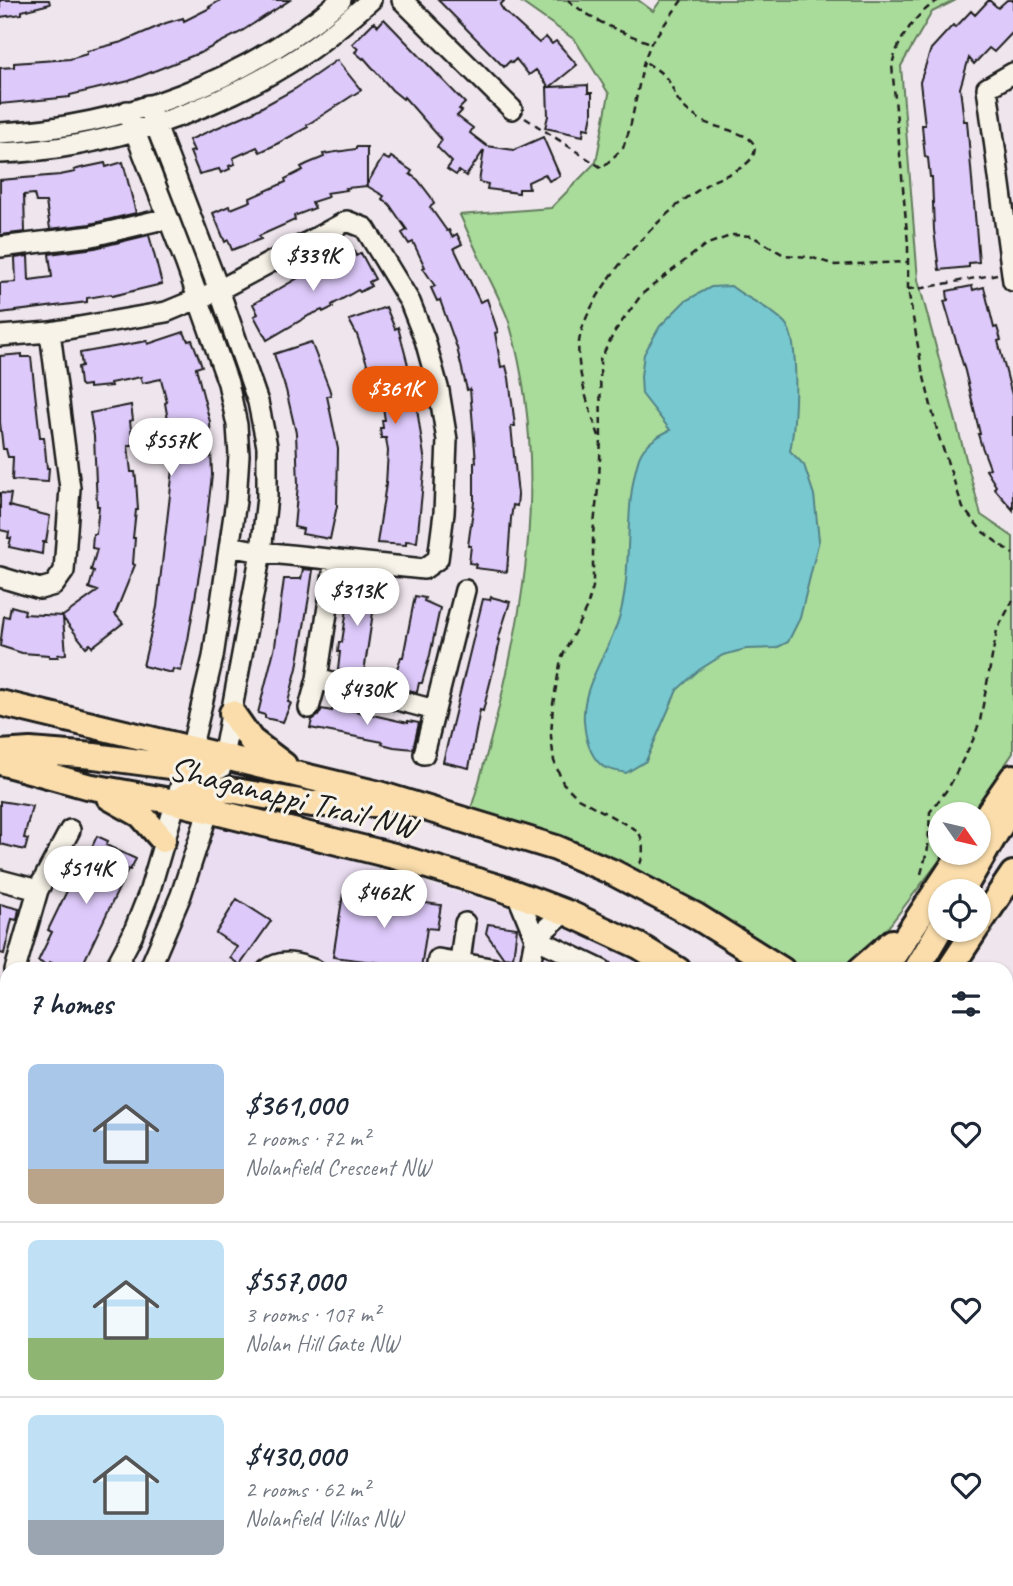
<!DOCTYPE html>
<meta charset="utf-8">
<style>
:root{--surface:#fff;--page:#f2f2f3;--text:#1f2937;--muted:#747a83;--line:#e0e1e3;--accent:#ea580c}
body{margin:0;font-family:Caveat,sans-serif;background:var(--page);color:var(--text);height:100vh;display:flex;flex-direction:column;font-size:26px;white-space:nowrap}
*{box-sizing:border-box;margin:0}
p{font-size:23px;color:var(--muted)}
.icon{flex:none;width:38px;height:38px;fill:none;stroke:currentColor;stroke-width:2;stroke-linecap:round;stroke-linejoin:round}
.map{position:relative;flex:1;overflow:hidden}
.side{position:absolute;left:0px;top:962px;width:1013px;height:625px;display:flex;flex-direction:column;background:var(--surface);border-radius:21px 21px 0 0;box-shadow:0 2px 5px #0004}
.side>*{flex:none}
.needle{width:46px;rotate:124deg}
.fabs{position:absolute;left:928px;top:802px;display:grid;gap:14px}
.fabs a{display:grid;place-items:center;width:63px;height:63px;border-radius:50%;background:var(--surface);box-shadow:0 2px 5px #0004;font-size:35px}
.price{position:absolute;translate:-50% -60px;padding:0 16px;border-radius:24px;background:#fff;color:#222;font-size:23px;line-height:46px;filter:drop-shadow(0 2px 4px #0008)}
.price::after{content:'';position:absolute;left:50%;top:42px;width:21px;height:16px;margin-left:-10px;background:inherit;clip-path:polygon(0 0,100% 0,50% 100%)}
.price.current{background:var(--accent);color:#fff}
ul{padding:0;list-style:none}
li{display:flex;align-items:center;gap:21px;height:175px;padding:0 28px}
li+li{border-top:2px solid var(--line)}
li span{display:grid;place-items:center;flex:none;width:196px;height:140px;border-radius:10px;color:#555}
li>.icon{margin-inline-start:auto}
span .icon{width:84px;height:84px;fill:#fffc;stroke-width:1}
li b{font-size:30px}
h2{display:flex;justify-content:space-between;align-items:center;height:84px;padding:0 28px;font-size:30px}
.map>svg:first-child{display:block}
.built{fill:#eaddf1}
.green{fill:#a9db9b;stroke:#627c5c;stroke-width:2}
.water{fill:#77c8cf;stroke:#538387;stroke-width:2}
.building{fill:#ddc9fa;stroke:#1c1c1c;stroke-width:2}
.lines{fill:none;stroke-linecap:round;stroke-linejoin:round}
.minor-casing{stroke:#1c1c1c;stroke-width:24}
.major-casing{stroke:#1c1c1c;stroke-width:30}
.path{stroke:#1c1c1c;stroke-width:2.5;stroke-dasharray:7 5;stroke-linecap:butt}
.minor{stroke:#f7f3e8;stroke-width:19}
.major{stroke:#faddab;stroke-width:24}
.labels{text-anchor:middle;stroke-width:6;stroke-linejoin:round;paint-order:stroke}
.street-label{font-size:35px;fill:#1c1c1c;stroke:#f7f3e8}
</style>
<div class="map">
<svg width="1013" height="1586" viewBox="0 0 1013 1586">
<rect width="100%" height="100%" fill="#efe6ed"/>
<filter id="ink" filterUnits="userSpaceOnUse"><feTurbulence type="fractalNoise" baseFrequency=".0143" numOctaves="2"/><feDisplacementMap in="SourceGraphic" scale="14" xChannelSelector="R" yChannelSelector="G"/><feConvolveMatrix kernelMatrix="1 2 1 2 8 2 1 2 1" color-interpolation-filters="sRGB"/></filter>
<g filter="url(#ink)">
<path class="built" d="M215 821 582 929 655 969 132 970Z"/>
<path class="green" d="M518 0H638L653 11 661 0H956L932 12 901 66 918 280 981 515 1013 537V753L972 814H940V852H946L869 952 851 968 800 970 795 968 700 906 544 833 471 809C518 652 556 483 509 322 505 310 499 299 494 288 482 264 471 239 460 215L551 208 596 162 609 94 575 40Z
M1006 1172 1013 1177V1586H541L545 1580H1006Z"/>
<path class="water" d="M731 286C748 300 770 307 785 323 801 340 795 426 790 451L804 465 814 495 819 540 800 618 788 642 776 648 746 649 723 655 699 670 677 690 646 761 626 773C618 771 606 770 601 765 589 754 585 736 584 721 581 683 613 647 621 611 633 561 623 507 639 458 644 444 658 436 670 430L642 394 641 376 644 354 660 326 685 301 711 287Z"/>
<path class="building" d="M0 0H49L50 4 22 11V14L0 17Z
M221 0H290L239 33 202 52 129 81 70 95V97L0 104V68L14 67V63L70 59 87 54V51L122 42 166 23 183 18 184 21 210 8 209 7Z
M438 0H505L500 5 504 11 539 43 546 37 552 44 556 41 577 65 550 87 588 85V93H592V114L589 129 584 128 583 136 545 128 548 116 547 87H549L536 70 529 75 516 59 512 63 510 61 504 67Z
M989 0 998 8 1007 0H1013V32L994 52 989 48 974 64 969 58 960 88 964 121H967L979 262 969 263V267L939 270 934 230 932 177H930L928 158 925 157 923 137 922 125H925L920 82 931 49 953 25 956 27 971 11 975 15Z
M384 19 465 103 459 109 462 111 457 116 473 128 470 133 487 146 514 150 543 137 560 176 549 181 545 174 528 182 529 189H519V193L487 189 488 184 479 182 484 150 466 176 459 171 456 175 447 169 452 162 437 147 442 140 404 97 403 99 392 90 364 58 363 59 355 52 358 49 352 44 374 22 378 26Z
M337 60 361 90 307 125 308 127 273 146 260 152 257 147 233 158 235 164 229 166 230 169 221 173 219 169 199 174 190 152 194 151 189 140 253 112 295 89Z
M356 147H367V184L383 157 389 160 391 157 412 171 410 174 418 180 431 197 434 204 430 207 447 231 449 230 452 237 457 234 462 244 454 248 480 302 487 299 498 332 495 333 501 367 506 366 509 378 515 426H511L518 495 517 506 513 505 511 518 507 572 475 568 476 564 469 563 471 546H468L474 502V462H476L470 389 467 390 457 348 440 300 437 301 431 288 435 286 423 268 425 267 413 242 409 244 402 233 407 230 389 204 382 199 384 196 367 186 346 188 347 190 326 193 328 197 312 202 315 208 294 216 295 220 259 236 261 239 232 250 228 240 225 242 213 213 229 206 231 209 251 201 250 198 286 182 285 179 303 170 301 167 307 164 324 157 323 154 356 149Z
M123 162 136 213 90 224 50 229 46 202H36L34 194 24 195 25 232 0 235V180L60 175 75 172 74 170 81 168 105 163 106 167Z
M149 235 162 284 112 296 111 294 87 298V302L0 313V283L16 282 15 258 28 256 29 280 52 277 49 254 95 248Z
M352 247 356 256 361 253 375 279 369 282 371 286 360 292 358 290 332 305 333 307 323 312 322 310 310 315 267 340 254 316 258 314 253 304Z
M972 286 973 290 984 287 994 328 997 327 1001 340 998 341 1013 399V510L994 488 996 486 986 470 990 468 981 444 978 434H980L965 371 944 301 948 300 947 291Z
M386 307 395 329 398 327 414 388 425 463 417 542 406 541V545L377 543 386 484 388 451 386 438H381L380 428H383L382 420H385L381 394 376 396 374 389 372 390 369 379 372 378 357 335 349 320Z
M184 332 188 341 192 340 202 366 196 368 210 422 212 475 203 551 188 640 181 671 173 669 172 673 143 666 157 607 173 469 172 447 167 448 166 438 171 437 165 403 167 402 161 379 142 383 141 377 110 383 111 386 89 388V385L82 386 80 384 78 367 82 366 80 353 147 341 148 344Z
M311 342 329 388 331 395 327 396 338 449 337 506 330 539 302 534 303 529 294 527 298 484 296 433 286 390 274 354Z
M22 354V357H31L40 437H44L47 468H49L48 482 12 480 13 457H8L6 449H3L0 422V356Z
M131 405 133 420 130 421 133 445H128L131 472H135L136 479 138 510H136L133 538H135L133 564 135 565 115 614 123 623 92 647 90 644 86 647 63 618 66 654 58 655V657H49V655L22 653 0 646 4 616 9 617 11 606 25 610 24 614 63 616 98 591 89 588 94 571 91 570 97 549 92 548 93 534H96L99 506H97L94 436 90 413Z
M0 493 11 494 9 506 50 516 46 542H43L42 554 9 547 11 538H8L9 532 0 530Z
M303 569 313 570 310 591 297 668 288 702 291 703 283 722 265 718V715L258 713 275 646 284 579H301Z
M358 581 377 586 364 672 357 671V673L338 670 340 652H338L339 642H342L351 582 357 583Z
M415 596 425 598 424 601 440 608 430 655 422 683H419L417 692 391 686 401 657H403Z
M491 597 510 602 498 640H500L496 659 483 711 480 710 469 768 443 762 479 615 483 599 490 600Z
M333 706 408 723V721L419 723 413 749 394 747 382 744 383 742 310 728 312 720 318 716 322 709 332 711Z
M0 801 32 806 24 838 28 839 25 850 0 844Z
M97 836 108 841 106 845 136 859 130 870 128 869 80 970H65L50 962 48 966 38 961 52 932 48 930 80 864 83 866Z
M343 894 364 897V895L441 905 437 929 427 928 421 968 333 957Z
M237 899 271 921 240 965 230 958 237 947 216 933Z
M0 904 19 909 17 920 12 919 4 954 0 953Z
M488 924 517 928 513 958 503 957 486 933Z"/>
<g class="lines">
<g class="minor-casing">
<path id="minor" d="M402 0 512 109
M1013 73 987 88 1013 281
M148 105 219 290 258 402 267 446V497L261 552 221 768
M0 133C121 127 249 80 341 0
M0 153C103 150 219 110 305 53 329 37 350 18 371 0
M0 247 92 236 168 218
M0 336 50 332 166 312 219 290 347 221 365 228 410 302 425 340 439 391 447 440 444 513 438 559 424 569 261 552 230 546
M0 577 40 589 54 585 64 571 70 488 50 332
M317 679 435 710
M309 708 317 679 335 560
M424 754 465 590
M0 880 38 890 15 970
M38 890 70 830
M517 894 535 938 529 970
M535 938 602 970
M535 938 565 912
M459 969 465 923
M114 970 132 936 149 893 191 750 213 657 236 501 239 455 237 425 228 383 186 264 127 111
M149 970 181 895 213 797
M267 970C282 958 299 964 315 970
M436 970 438 959 502 970
M0 1014 4 1009 7 1010
M0 1124 7 1118
M0 1138 7 1145
M0 1192 7 1185
M0 1307 7 1312
M0 1521 7 1510
M243 1580 251 1586
M415 1580 424 1586
M67 1586 71 1580
M173 1586 177 1580"/>
</g>
<g class="major-casing">
<path id="major" d="M0 703 379 794 556 848 612 872 696 916 782 970
M232 713 251 740 284 765
M0 753 30 751 94 756 200 770 214 766 223 758
M0 762 87 786 176 802 394 856 501 888 570 914 639 946 678 970
M109 797 141 815 163 840
M176 802 201 788 230 790 312 804H381
M978 828 1013 777
M962 891 1013 804
M978 926 1013 874
M860 970 892 942
M884 970 962 852
M916 970 940 929
M949 970 976 929
M1006 1114 1013 1119
M1006 1141 1013 1145
M1006 1175 1013 1178
M468 1586 472 1580
M509 1586 513 1580"/>
</g>
<path class="path" d="M568 0C593 21 620 32 651 43
M939 0C916 13 898 39 892 65L908 244V289L922 369 938 434 963 508 983 532 1013 554
M525 118 602 168 623 148 630 128 644 61 651 43 682 0
M908 289 923 288 997 274
M599 436C590 411 575 368 579 342 586 294 652 222 691 195 697 191 703 187 709 183 721 176 760 166 754 145 750 132 714 128 702 121 693 115 684 109 678 100 673 92 672 83 665 77 659 70 651 66 644 61
M640 864C644 855 644 840 638 831L578 798 563 783 554 761 551 736 553 704 561 659 587 607 593 587V534L599 479 601 439 600 360 615 331 642 294 705 245 733 235 752 236 784 255 810 257 835 265 908 262
M921 874 928 848 930 812 949 787 973 740 980 721 997 630 1013 600"/>
<use href="#minor" class="minor"/>
<use href="#major" class="major"/>
</g>
</g>
<g class="labels">
<g class="street-label">
<text transform="translate(293 797) rotate(14)" y="12">Shaganappi Trail NW</text>
</g>
</g>
</svg>
<div class="fabs">
<a><svg class="needle" viewBox="-14 -14 28 28"><path d="M0-13l5 13h-10z" fill="#e53935"/><path d="M0 13l5-13h-10z" fill="#747a83"/></svg></a>
<a><svg class="icon" aria-label="locate" viewBox="0 0 24 24"><circle cx="12" cy="12" r="6"/><path d="M12 2v4M12 18v4M2 12h4M18 12h4"/></svg></a>
</div>
<b class="price" style="left:313px;top:293px">$339K</b>
<b class="price current" style="left:395px;top:426px">$361K</b>
<b class="price" style="left:171px;top:478px">$557K</b>
<b class="price" style="left:357px;top:628px">$313K</b>
<b class="price" style="left:367px;top:727px">$430K</b>
<b class="price" style="left:86px;top:906px">$514K</b>
<b class="price" style="left:384px;top:930px">$462K</b>
<section class="side">
<h2>7 homes<svg class="icon" aria-label="filters" viewBox="0 0 24 24"><path d="M4 7h16M4 17h16"/><circle cx="9" cy="7" r="2"/><circle cx="15" cy="17" r="2"/></svg></h2>
<ul>
<li><span style="background:linear-gradient(#a9c7e8 75%,#b9a48a 0)"><svg class="icon" aria-label="home" viewBox="0 0 24 24"><path d="M3 11l9-7 9 7M6 9v11h12V9"/></svg></span><div><b>$361,000</b><p>2 rooms · 72 m²</p><p>Nolanfield Crescent NW</p></div><svg class="icon" aria-label="heart" viewBox="0 0 24 24"><path d="M12 20l-8-8c-3-5 5-10 8-4 3-6 11-1 8 4z"/></svg></li>
<li><span style="background:linear-gradient(#bfe0f5 70%,#8fb573 0)"><svg class="icon" aria-label="home" viewBox="0 0 24 24"><path d="M3 11l9-7 9 7M6 9v11h12V9"/></svg></span><div><b>$557,000</b><p>3 rooms · 107 m²</p><p>Nolan Hill Gate NW</p></div><svg class="icon" aria-label="heart" viewBox="0 0 24 24"><path d="M12 20l-8-8c-3-5 5-10 8-4 3-6 11-1 8 4z"/></svg></li>
<li><span style="background:linear-gradient(#bfe0f5 75%,#9aa5b1 0)"><svg class="icon" aria-label="home" viewBox="0 0 24 24"><path d="M3 11l9-7 9 7M6 9v11h12V9"/></svg></span><div><b>$430,000</b><p>2 rooms · 62 m²</p><p>Nolanfield Villas NW</p></div><svg class="icon" aria-label="heart" viewBox="0 0 24 24"><path d="M12 20l-8-8c-3-5 5-10 8-4 3-6 11-1 8 4z"/></svg></li>
</ul>
</section>
</div>
